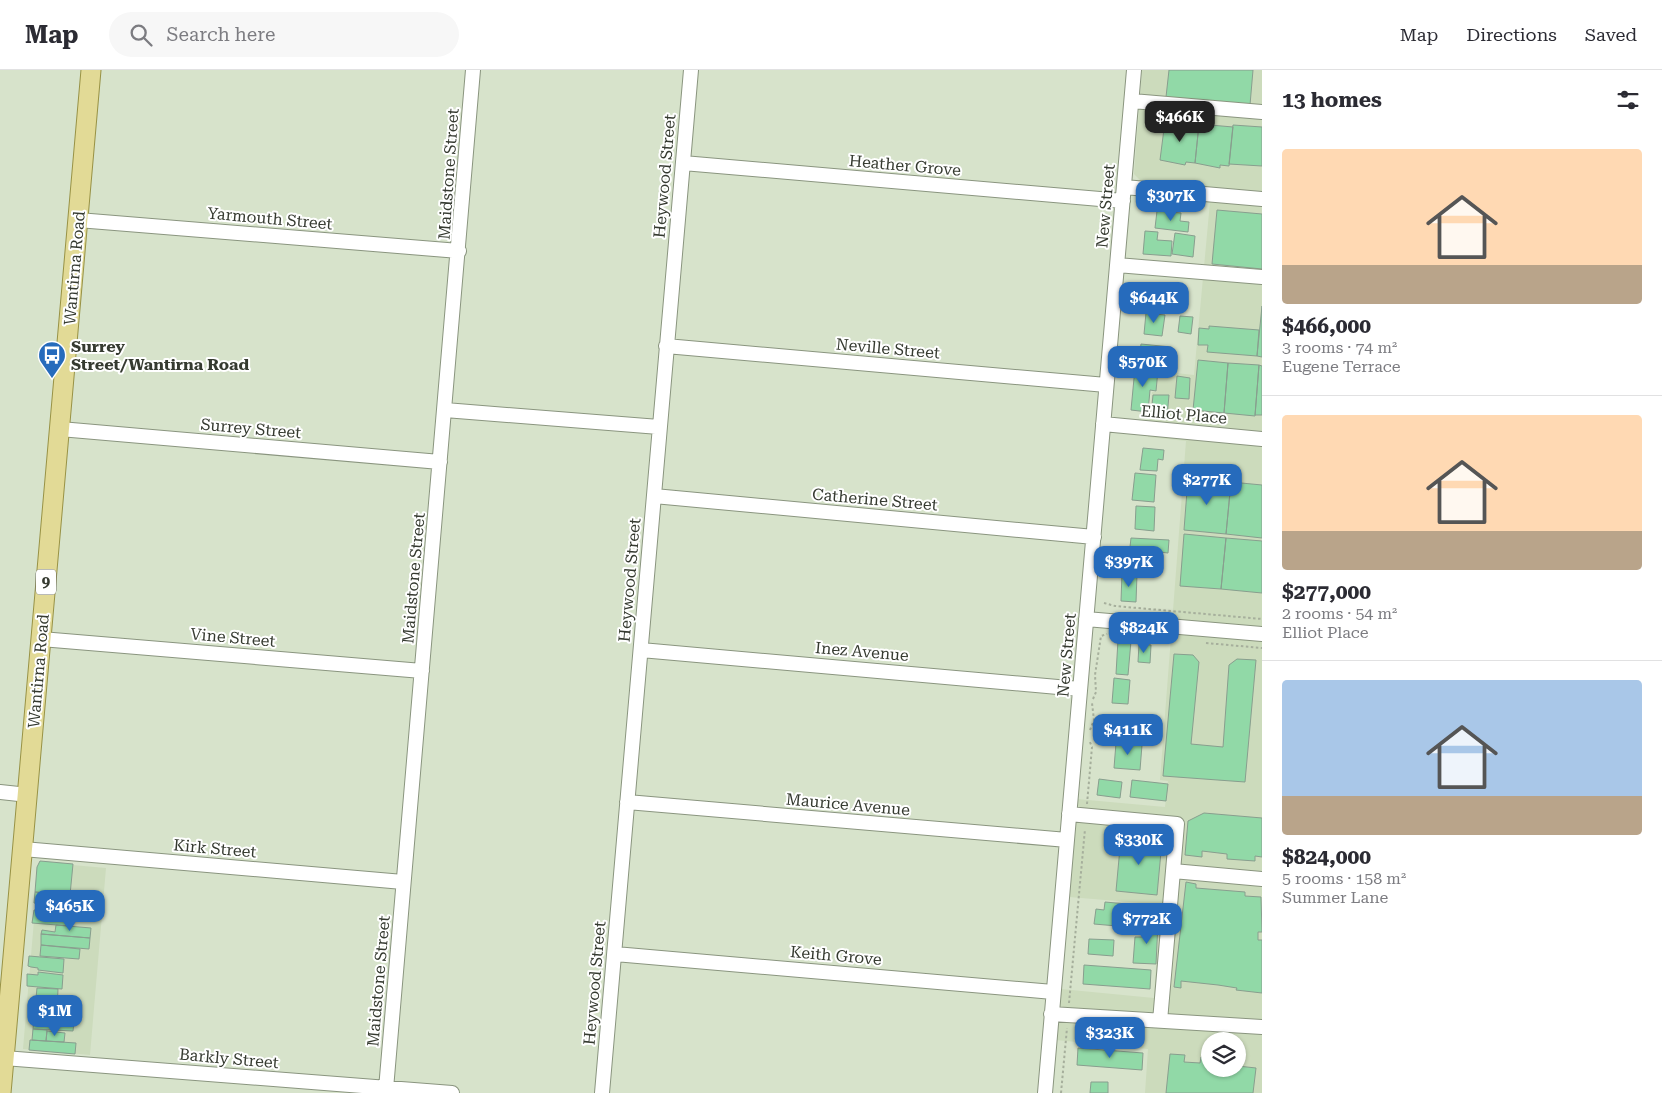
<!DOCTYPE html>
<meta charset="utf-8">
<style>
:root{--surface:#fff;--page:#f7f7f7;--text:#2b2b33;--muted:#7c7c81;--line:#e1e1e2;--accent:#266bbc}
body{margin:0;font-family:"Roboto Serif",serif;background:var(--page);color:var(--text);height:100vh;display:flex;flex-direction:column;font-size:19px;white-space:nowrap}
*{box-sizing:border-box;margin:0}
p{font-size:16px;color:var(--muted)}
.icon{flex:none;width:28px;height:28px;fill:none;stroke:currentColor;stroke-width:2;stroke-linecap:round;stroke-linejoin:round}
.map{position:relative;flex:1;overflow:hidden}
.sheet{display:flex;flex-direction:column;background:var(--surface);width:400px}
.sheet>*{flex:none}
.fabs{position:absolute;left:1201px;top:962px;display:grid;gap:10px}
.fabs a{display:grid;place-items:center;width:45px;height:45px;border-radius:50%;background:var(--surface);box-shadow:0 1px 4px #0004;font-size:25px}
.price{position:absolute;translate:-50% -42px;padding:0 11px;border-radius:10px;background:var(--accent);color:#fff;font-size:16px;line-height:32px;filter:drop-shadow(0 1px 2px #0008)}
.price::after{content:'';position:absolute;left:50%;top:30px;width:15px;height:11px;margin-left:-8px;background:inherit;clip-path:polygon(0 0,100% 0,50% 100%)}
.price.selected{background:#222;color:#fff}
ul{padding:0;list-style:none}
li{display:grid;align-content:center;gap:10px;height:265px;padding:0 20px}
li+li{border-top:1px solid var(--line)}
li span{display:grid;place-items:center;height:155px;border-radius:5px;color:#555}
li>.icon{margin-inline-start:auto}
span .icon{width:90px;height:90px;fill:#fffc;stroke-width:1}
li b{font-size:21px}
h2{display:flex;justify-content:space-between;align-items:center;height:60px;padding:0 20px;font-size:21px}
header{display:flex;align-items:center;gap:30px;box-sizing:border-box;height:70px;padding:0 25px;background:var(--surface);border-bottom:1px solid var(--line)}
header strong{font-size:24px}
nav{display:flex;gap:28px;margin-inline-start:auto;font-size:18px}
.search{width:350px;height:45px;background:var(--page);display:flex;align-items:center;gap:12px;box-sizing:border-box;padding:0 18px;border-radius:28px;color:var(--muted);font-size:19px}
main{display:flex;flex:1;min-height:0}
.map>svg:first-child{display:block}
.built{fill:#ccdbbc;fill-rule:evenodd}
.building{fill:#91d9a7;stroke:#889e8e}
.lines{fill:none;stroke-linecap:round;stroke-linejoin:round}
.minor-casing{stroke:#8a957f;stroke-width:16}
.major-casing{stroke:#989245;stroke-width:21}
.path{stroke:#a6af9c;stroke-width:2;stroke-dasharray:2.5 2.5;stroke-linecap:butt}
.minor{stroke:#fff;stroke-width:14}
.major{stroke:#e2da96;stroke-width:19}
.labels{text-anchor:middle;stroke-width:4;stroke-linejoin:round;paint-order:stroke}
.shield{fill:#fff;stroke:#72756e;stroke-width:1}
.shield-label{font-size:15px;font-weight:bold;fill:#353a30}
.street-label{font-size:16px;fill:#353a30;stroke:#fff}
.poi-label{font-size:16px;font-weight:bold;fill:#353a30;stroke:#fff;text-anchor:start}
</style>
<header>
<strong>Map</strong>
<div class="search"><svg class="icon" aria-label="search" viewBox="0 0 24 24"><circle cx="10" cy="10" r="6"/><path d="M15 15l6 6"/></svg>Search here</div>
<nav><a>Map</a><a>Directions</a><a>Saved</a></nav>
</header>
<main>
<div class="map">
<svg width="1262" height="1023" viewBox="0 0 1262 1023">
<rect width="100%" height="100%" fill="#d7e3cb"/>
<path class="built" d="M1142 0H1262V1023H1145L1148 979 1056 970 1061 919 1154 928 1159 852 1144 851 1141 848V833L1069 827 1077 729 1165 737 1168 711 1160 710 1186 371 1148 367 1152 322H1156L1158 301 1194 305 1210 132 1144 114 1134 104ZM1210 971H1238V999H1210Z
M39 792 106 798 90 985 23 979Z"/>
<path class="building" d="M1169 0H1253L1250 35 1166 27Z
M1165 51 1199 54 1195 93 1186 92 1185 95 1160 90Z
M1199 54 1233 57 1229 96 1220 95V98L1195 93Z
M1233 55 1262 57V96L1229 94Z
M1217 140 1262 144V199L1212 194Z
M1157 141 1181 143 1180 151 1189 152 1188 162 1155 158Z
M1145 161 1158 162 1157 170 1172 171 1171 186 1143 184Z
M1175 163 1195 166 1193 187 1172 184Z
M1151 224 1166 225 1164 238 1149 236Z
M1262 236V287L1257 286Z
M1146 243 1165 245 1162 266 1144 264Z
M1180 246 1193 247 1191 264 1178 262Z
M1209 256 1259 260 1257 286 1207 282 1208 275H1198L1199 258 1209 259Z
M1141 274 1171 277 1169 293 1139 290Z
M1198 290 1228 293 1224 343 1193 340Z
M1228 293 1259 295 1255 346 1224 343Z
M1259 295 1262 296V345H1255Z
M1135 298 1158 300 1156 321 1150 320 1148 342 1131 340Z
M1177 306 1190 308 1189 329 1175 328Z
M1153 325H1169L1167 347 1151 345Z
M1143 378 1164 380 1163 390 1158 389 1157 401 1140 400Z
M1135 403 1156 405 1154 432 1132 430Z
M1188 408 1231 412 1226 464 1184 460Z
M1231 412 1262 415V468L1226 464Z
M1136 436 1155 437 1154 461 1135 459Z
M1184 464 1226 468 1221 519 1180 516Z
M1131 468 1169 470 1168 483 1151 481 1150 491 1136 490 1137 478 1130 477Z
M1226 468 1262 471V523L1221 519Z
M1122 503 1137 504 1136 532 1121 531Z
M1118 570 1131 571 1128 605 1116 604Z
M1139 574 1151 575 1150 593 1138 592Z
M1174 584 1193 585 1199 592 1191 674 1223 677 1229 595 1237 589 1256 590 1245 712 1163 706Z
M1114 608 1130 610 1128 634 1112 633Z
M1116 673 1142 675 1140 700 1114 698Z
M1099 709 1122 712 1120 728 1097 725Z
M1132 710 1168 714 1166 731 1130 727Z
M1204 743 1262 748V787L1255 786V791L1227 789V784L1202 781V787L1185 785 1188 751Z
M1121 767 1162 771 1157 825 1116 821Z
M40 791 73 794 70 825 35 822 37 797Z
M1186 812 1196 814V818L1245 822V826L1261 827 1262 862H1258V870H1262V923L1236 920 1237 918 1218 915 1181 911V918L1174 917Z
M35 822 55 824 54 829 63 830 62 835 34 833Z
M1105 832 1138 835 1136 848 1117 846V856L1094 854 1096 839 1104 840Z
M34 840 69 841V856L32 853Z
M1144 852 1158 853 1156 894 1133 893 1135 867H1143Z
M56 855 91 858 90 868 41 864 42 860 55 862Z
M41 864 90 868 89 879 41 875Z
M1089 869 1114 870 1113 886 1088 884Z
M41 875 80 879 79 889 40 886Z
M29 886 64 889 63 903 38 900V898L31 897 28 896Z
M1084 895 1151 900 1150 919 1083 914Z
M38 902 63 905 62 919 27 916V904L38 905Z
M37 918 58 919 57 940H59L58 945H61V951L34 948Z
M34 948 74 952 73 961 33 959Z
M33 959 47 960 46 971 32 970Z
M47 961 65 963 64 972 46 971Z
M30 970 76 973 75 984 29 980Z
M1078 978 1143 983 1142 1000 1077 995Z
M1170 984 1185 985 1184 992 1200 993 1201 987H1210V999H1238L1239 990 1238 996 1256 998 1253 1023H1166Z
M1091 1012H1108V1023H1090Z"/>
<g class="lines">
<g class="minor-casing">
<path id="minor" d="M1132 31 1262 42
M683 93 1123 131
M1124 117 1262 129
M78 150 459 181
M1117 195 1262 207
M666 276 1106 315
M445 340 659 357
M1103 354 1262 369
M60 359 440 392
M654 426 1094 467
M1086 549 1262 564
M41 569 422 601
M641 580 1080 619
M0 722 28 725
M627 732 1067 770
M1069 744 1177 754 1173 801
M23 779 403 812
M615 884 1053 922
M1051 944 1262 957
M1160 951 1173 801 1262 809
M4 988 452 1023
M386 1019 473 0
M602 1023 691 0
M1045 1023 1134 0"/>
</g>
<g class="major-casing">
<path id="major" d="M1 1023 91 0"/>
</g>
<path class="path" d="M1104 533 1115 536 1262 549
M1206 573 1262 578
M1093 629 1096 622 1095 605 1101 566 1107 564
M1090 660 1094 650 1092 633
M1087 734 1092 677 1089 670
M1069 933 1085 759
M1061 1023 1067 958"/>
<use href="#minor" class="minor"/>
<use href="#major" class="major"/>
</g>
<defs>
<g id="bus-pin" transform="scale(1.4375)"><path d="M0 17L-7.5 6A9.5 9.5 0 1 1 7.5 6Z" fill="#266bbc" stroke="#fff"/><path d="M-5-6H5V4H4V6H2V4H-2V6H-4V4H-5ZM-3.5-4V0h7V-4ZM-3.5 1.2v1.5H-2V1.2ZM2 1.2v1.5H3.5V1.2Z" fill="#fff"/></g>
</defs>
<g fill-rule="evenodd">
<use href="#bus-pin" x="52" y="285"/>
</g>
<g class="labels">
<rect class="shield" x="36" y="499.5" width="20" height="25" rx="4"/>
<g class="shield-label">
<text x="46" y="517">9</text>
</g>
<g class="street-label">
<text transform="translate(905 95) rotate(5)" y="6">Heather Grove</text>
<text transform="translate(448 104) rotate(-86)" y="6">Maidstone Street</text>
<text transform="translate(664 106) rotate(-85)" y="6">Heywood Street</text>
<text transform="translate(1105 136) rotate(-85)" y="6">New Street</text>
<text transform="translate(270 148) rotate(5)" y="6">Yarmouth Street</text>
<text transform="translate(74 198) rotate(-85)" y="6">Wantirna Road</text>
<text transform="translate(888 278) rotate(5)" y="6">Neville Street</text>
<text transform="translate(1184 344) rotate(5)" y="6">Elliot Place</text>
<text transform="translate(251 358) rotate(5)" y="6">Surrey Street</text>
<text transform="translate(875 429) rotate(5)" y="6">Catherine Street</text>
<text transform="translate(413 508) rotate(-85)" y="6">Maidstone Street</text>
<text transform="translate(629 510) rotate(-85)" y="6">Heywood Street</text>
<text transform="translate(233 567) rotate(5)" y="6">Vine Street</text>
<text transform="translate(862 581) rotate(5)" y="6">Inez Avenue</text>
<text transform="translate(1066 585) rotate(-85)" y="6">New Street</text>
<text transform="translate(38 601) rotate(-85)" y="6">Wantirna Road</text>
<text transform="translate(848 734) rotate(5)" y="6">Maurice Avenue</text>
<text transform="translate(215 778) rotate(5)" y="6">Kirk Street</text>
<text transform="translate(836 885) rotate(5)" y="6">Keith Grove</text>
<text transform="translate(378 911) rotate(-85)" y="6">Maidstone Street</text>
<text transform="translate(594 913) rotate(-85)" y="6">Heywood Street</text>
<text transform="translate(229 988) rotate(5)" y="6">Barkly Street</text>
</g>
<g class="poi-label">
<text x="71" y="282">Surrey<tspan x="71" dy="18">Street/Wantirna Road</tspan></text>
</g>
</g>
</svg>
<div class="fabs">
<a><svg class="icon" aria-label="layers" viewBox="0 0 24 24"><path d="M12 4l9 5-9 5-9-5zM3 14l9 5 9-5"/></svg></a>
</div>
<b class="price selected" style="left:1180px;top:73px">$466K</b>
<b class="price" style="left:1171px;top:152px">$307K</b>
<b class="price" style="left:1154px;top:254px">$644K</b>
<b class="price" style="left:1143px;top:318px">$570K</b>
<b class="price" style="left:1207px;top:436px">$277K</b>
<b class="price" style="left:1129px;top:518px">$397K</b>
<b class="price" style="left:1144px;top:584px">$824K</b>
<b class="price" style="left:1128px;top:686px">$411K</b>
<b class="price" style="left:1139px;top:796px">$330K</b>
<b class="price" style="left:70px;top:862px">$465K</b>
<b class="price" style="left:1147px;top:875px">$772K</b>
<b class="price" style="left:55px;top:967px">$1M</b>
<b class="price" style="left:1110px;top:989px">$323K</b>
</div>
<section class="sheet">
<h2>13 homes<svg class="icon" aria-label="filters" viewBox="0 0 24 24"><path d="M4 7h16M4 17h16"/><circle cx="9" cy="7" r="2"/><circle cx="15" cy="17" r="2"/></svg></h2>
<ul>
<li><span style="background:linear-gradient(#ffd9b3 75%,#b9a48a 0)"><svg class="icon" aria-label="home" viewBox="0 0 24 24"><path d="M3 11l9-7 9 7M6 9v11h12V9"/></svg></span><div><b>$466,000</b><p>3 rooms · 74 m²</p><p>Eugene Terrace</p></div></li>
<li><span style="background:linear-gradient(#ffd9b3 75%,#b9a48a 0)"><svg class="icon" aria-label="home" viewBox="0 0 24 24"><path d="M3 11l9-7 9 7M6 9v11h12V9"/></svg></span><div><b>$277,000</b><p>2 rooms · 54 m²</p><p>Elliot Place</p></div></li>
<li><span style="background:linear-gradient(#a9c7e8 75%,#b9a48a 0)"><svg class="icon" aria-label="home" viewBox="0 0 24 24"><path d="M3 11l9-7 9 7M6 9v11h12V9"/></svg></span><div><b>$824,000</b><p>5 rooms · 158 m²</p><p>Summer Lane</p></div></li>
</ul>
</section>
</main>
